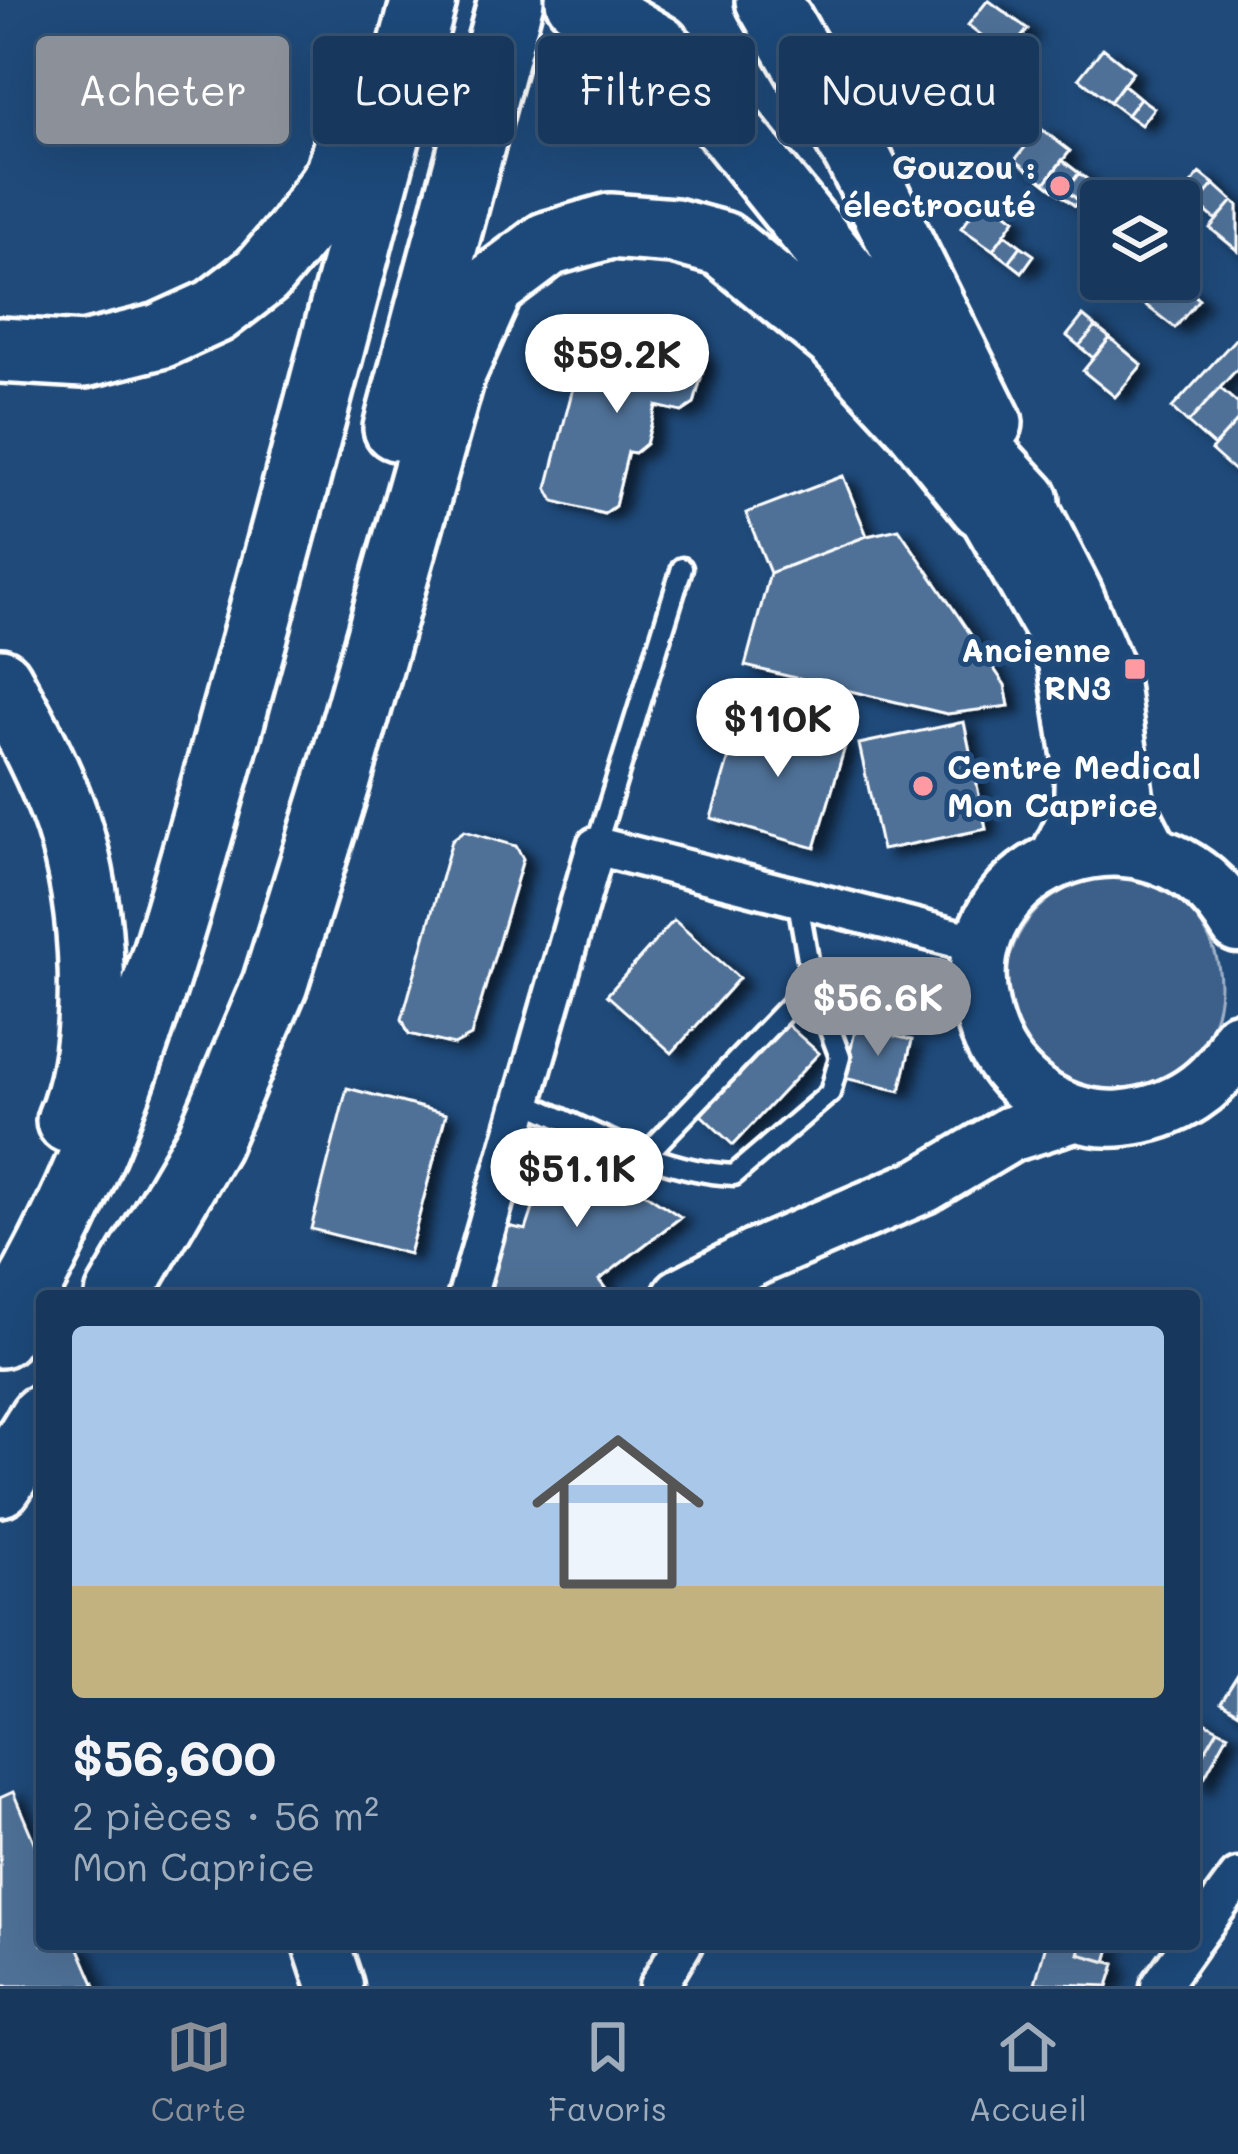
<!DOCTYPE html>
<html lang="fr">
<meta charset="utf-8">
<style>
:root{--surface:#17385c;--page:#244365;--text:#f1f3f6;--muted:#9eacbb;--line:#365272;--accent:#8c9099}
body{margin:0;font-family:Mali,sans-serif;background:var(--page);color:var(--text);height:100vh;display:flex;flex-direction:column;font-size:45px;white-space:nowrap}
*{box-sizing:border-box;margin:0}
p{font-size:39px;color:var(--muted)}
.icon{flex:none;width:66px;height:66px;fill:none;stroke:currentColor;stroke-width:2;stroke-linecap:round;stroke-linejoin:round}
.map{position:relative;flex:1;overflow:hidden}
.details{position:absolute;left:36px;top:1290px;width:1164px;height:660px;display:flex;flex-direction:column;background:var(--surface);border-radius:12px;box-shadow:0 12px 48px #0002,0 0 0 3px var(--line)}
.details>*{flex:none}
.banner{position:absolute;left:36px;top:36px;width:1167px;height:108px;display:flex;gap:24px}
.fabs{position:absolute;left:1080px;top:180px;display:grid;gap:24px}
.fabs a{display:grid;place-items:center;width:120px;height:120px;border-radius:12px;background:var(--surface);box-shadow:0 12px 48px #0002,0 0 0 3px var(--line);font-size:60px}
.price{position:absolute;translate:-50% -102px;padding:0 27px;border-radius:42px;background:#fff;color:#222;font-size:39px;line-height:78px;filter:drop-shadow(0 3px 6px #0008)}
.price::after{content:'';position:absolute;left:50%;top:72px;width:36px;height:27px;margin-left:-18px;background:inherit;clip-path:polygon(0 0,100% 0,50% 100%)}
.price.current{background:var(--accent);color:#fff}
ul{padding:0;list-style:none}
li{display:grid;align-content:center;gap:24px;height:636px;padding:0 36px}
li span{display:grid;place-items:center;height:372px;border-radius:12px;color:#555}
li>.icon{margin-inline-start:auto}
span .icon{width:216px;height:216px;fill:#fffc;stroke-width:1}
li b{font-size:51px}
.tag{padding:0 42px;border-radius:12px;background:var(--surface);box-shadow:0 12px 48px #0002,0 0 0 3px var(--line);font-size:42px;line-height:108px}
.tag.current{background:var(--accent);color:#fff}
.menu{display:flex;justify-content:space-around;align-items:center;height:168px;border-top:3px solid var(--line);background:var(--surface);font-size:33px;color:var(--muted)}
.menu a{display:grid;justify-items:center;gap:6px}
.menu .current{color:var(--accent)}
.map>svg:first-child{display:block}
.green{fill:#3c618b;stroke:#9eb0c5;stroke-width:3}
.building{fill:#507197;stroke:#fff;stroke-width:3;filter:url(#shadow)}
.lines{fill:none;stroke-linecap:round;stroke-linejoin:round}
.service-casing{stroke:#fff;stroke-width:27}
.minor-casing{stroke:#fff;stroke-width:45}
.secondary-casing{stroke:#fff;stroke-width:63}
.trunk-casing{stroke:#fff;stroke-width:72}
.service{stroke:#1f4a7a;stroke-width:18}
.minor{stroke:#1f4a7a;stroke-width:36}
.secondary{stroke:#1f4a7a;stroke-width:54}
.trunk{stroke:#1f4a7a;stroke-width:63}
.poi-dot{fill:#ff9aa2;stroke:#1f4a7a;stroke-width:4.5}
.labels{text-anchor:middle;stroke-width:10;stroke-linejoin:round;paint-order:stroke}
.poi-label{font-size:33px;font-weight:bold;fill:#fff;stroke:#1f4a7a;text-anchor:end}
</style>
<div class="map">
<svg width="1238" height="1986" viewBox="0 0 1238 1986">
<defs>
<filter id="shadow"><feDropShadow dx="11" dy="6" stdDeviation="6" flood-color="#0009"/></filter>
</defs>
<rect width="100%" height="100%" fill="#1f4a7a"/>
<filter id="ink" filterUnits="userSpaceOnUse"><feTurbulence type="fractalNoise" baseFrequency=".00833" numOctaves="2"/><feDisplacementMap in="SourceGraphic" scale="24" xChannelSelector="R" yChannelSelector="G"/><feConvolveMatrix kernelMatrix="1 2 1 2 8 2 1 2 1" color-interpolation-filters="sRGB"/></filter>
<g filter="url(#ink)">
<path class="green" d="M1006 985a107 107 0 1 1 214 0a107 107 0 1 1-214 0Z"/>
<path class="building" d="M988 0 1028 29 1007 55 968 25Z
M1103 48 1133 72 1110 102 1079 78Z
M1123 84 1140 98 1127 115 1110 102Z
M1140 98 1154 108 1141 125 1127 115Z
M1040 128 1070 151 1045 183 1015 160Z
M1062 160 1079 173 1066 190 1079 201 1075 206 1045 183Z
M1079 173 1092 183 1079 201 1066 190Z
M1200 173 1214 184 1197 204 1184 193Z
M1214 184 1233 201 1216 220 1197 204Z
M985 196 1015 219 993 250 961 228Z
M1233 201 1238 205V251L1210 228Z
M1005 234 1021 246 1009 262 993 250Z
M1021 246 1034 255 1022 272 1009 262Z
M1138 279H1163L1151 293Z
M1163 279H1175L1199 299 1175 328 1143 303Z
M1083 316 1096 327 1079 346 1067 336Z
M1096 327 1110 338 1093 358 1079 346Z
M1238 336V368L1188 423 1172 408Z
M647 337 699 351 705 363 694 404 682 412 656 406 646 444 635 453 628 452 615 506 604 514 554 501 547 488 583 349 591 342 643 354Z
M1110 338 1142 365 1115 397 1083 371Z
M1220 388 1238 404V420L1214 446 1188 423Z
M1238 420V474L1211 450Z
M843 476 867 536 770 573 746 513Z
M899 529 1005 685 1009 706 947 714 745 666 770 573 867 536Z
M742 713 846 743 815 848 711 818Z
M964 722 986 829 882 850 859 744Z
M464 831 516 846 523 859 471 1036 454 1045 409 1034 402 1019 452 840Z
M674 920 739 978 672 1053 607 995Z
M784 1022 819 1053 733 1145 699 1113Z
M856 1027 912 1040 900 1091 844 1078Z
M347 1088 446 1114 409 1254 311 1229Z
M557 1136 681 1217 599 1280 611 1296H489L508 1226 526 1230Z
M1238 1675V1713L1221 1702Z
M1194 1716 1218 1729 1194 1770Z
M1218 1729 1228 1734 1199 1787 1194 1784V1770Z
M13 1792 42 1861V1944H77L95 1986H0V1798Z
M1046 1944H1082L1079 1954 1115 1964 1108 1986 1035 1983Z
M1082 1944H1111L1106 1962 1079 1954Z"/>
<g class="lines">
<g class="service-casing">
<path id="service" d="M596 846 682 568
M523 1101C590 1130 660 1172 734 1175L830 1093 840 1057 812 982 797 897
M646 1155 812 982"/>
</g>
<g class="minor-casing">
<path id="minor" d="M467 1296 596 846 982 945
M1194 1938 1238 1878
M658 1986 683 1944
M1160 1986 1190 1944"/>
</g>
<g class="secondary-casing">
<path id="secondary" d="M1027 501 1074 593 1108 674 1126 803 1151 852
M982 505 1052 627 1066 662 1083 773 1082 808 1057 859
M1238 925C1156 781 949 859 981 1006 987 1037 1000 1062 1024 1084 1050 1108 1088 1122 1124 1118 1173 1113 1218 1087 1238 1040
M681 1296 756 1257 924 1185 1010 1134 1074 1114
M321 1944 335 1986"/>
</g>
<g class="trunk-casing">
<path id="trunk" d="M578 0 658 47 690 80 859 291 960 429 1027 501
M768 0 856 153 990 423
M0 350 84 355 160 336 215 311 262 275 299 231 337 175 357 111
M396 428 511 0
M0 681C25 727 50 772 67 822 95 905 103 1040 69 1121
M118 1296 208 1142 275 984 338 781 453 373 492 286 548 244 610 226 674 231 722 244 838 339 915 422 982 505
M0 1335C115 1152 172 933 230 727 297 485 359 242 424 0
M0 1484 42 1417"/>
</g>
<use href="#service" class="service"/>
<use href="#minor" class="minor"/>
<use href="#secondary" class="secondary"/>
<use href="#trunk" class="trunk"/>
</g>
</g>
<g class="poi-dot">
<circle cx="1060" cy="186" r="12"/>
<rect x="1123" y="657" width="24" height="24" rx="6"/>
<circle cx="923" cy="786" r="12"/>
</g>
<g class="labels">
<g class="poi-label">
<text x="1036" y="179">Gouzou :<tspan x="1036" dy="38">électrocuté</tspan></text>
<text x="1111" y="662">Ancienne<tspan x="1111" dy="38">RN3</tspan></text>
<text x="947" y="779" text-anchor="start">Centre Medical<tspan x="947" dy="38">Mon Caprice</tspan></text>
</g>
</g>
</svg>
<div class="fabs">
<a><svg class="icon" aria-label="layers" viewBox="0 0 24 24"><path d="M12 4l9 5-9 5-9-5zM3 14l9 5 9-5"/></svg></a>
</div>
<b class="price" style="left:617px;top:416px">$59.2K</b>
<b class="price" style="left:778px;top:780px">$110K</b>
<b class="price current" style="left:878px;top:1059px">$56.6K</b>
<b class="price" style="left:577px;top:1230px">$51.1K</b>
<div class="banner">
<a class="tag current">Acheter</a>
<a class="tag">Louer</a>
<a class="tag">Filtres</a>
<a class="tag">Nouveau</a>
</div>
<section class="details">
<ul>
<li><span style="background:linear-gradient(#a9c7e8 70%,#c2b280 0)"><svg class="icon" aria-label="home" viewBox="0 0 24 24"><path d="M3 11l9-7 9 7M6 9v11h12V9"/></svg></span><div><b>$56,600</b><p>2 pièces · 56 m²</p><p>Mon Caprice</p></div></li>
</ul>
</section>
</div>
<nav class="menu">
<a class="current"><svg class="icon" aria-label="map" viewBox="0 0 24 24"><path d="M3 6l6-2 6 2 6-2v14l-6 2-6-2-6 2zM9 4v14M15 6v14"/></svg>Carte</a>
<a><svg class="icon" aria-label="saved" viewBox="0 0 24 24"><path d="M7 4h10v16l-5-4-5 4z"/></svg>Favoris</a>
<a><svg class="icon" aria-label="home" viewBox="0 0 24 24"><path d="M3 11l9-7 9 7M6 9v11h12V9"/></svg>Accueil</a>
</nav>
